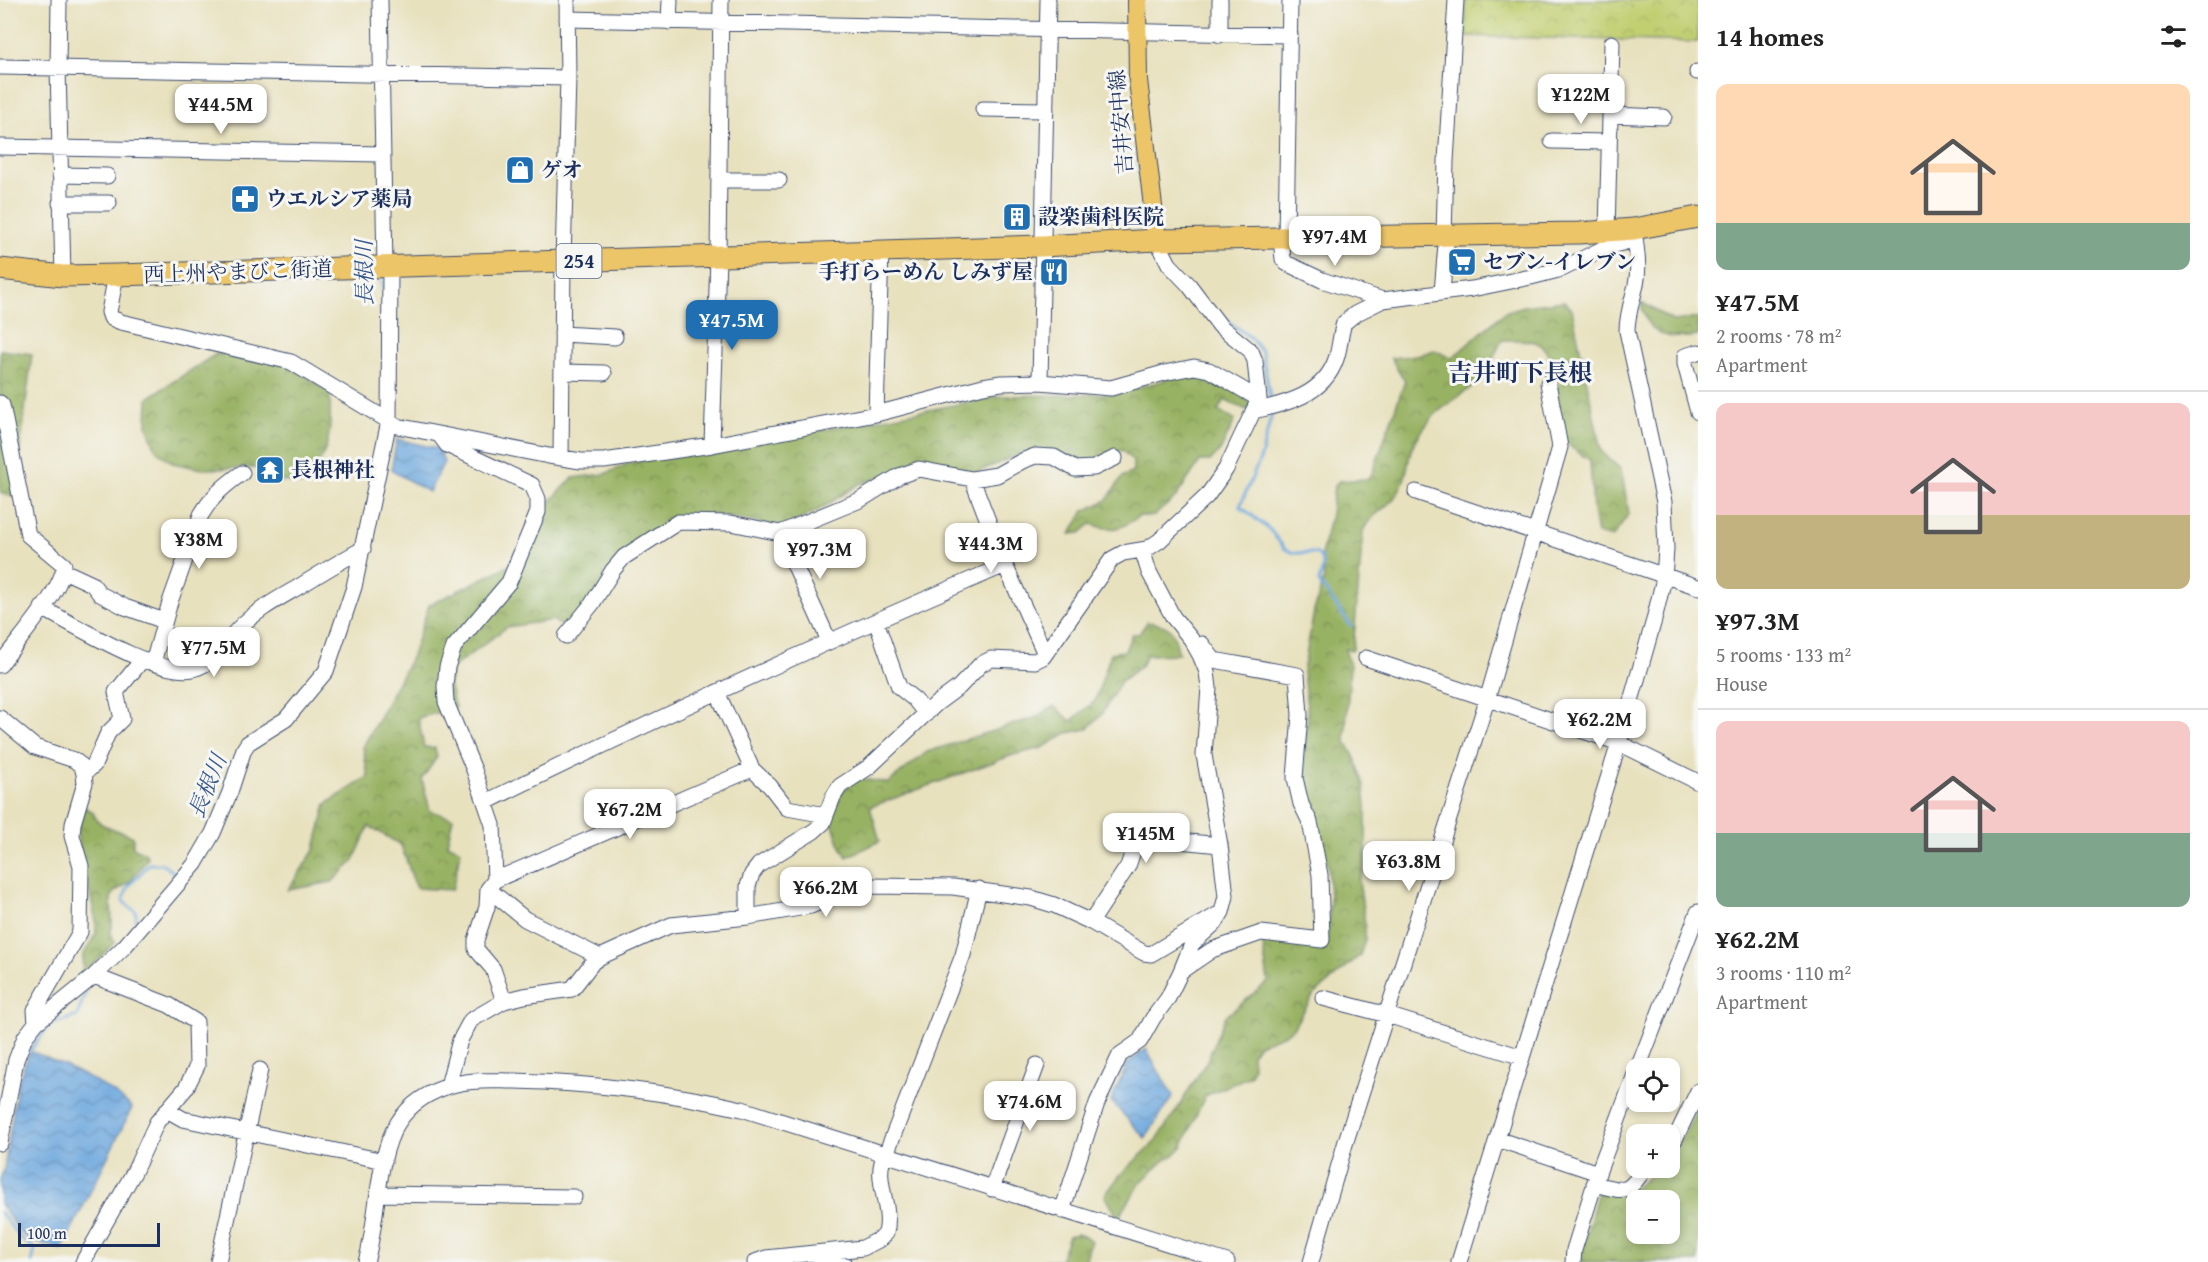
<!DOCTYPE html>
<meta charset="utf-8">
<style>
:root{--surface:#fff;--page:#f2f2f2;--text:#222;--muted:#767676;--line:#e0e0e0;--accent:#1f6fb2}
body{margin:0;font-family:"Gentium Book Plus","Noto Serif JP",serif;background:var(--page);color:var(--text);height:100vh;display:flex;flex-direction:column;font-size:22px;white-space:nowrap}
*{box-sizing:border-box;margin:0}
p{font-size:20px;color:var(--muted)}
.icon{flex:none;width:33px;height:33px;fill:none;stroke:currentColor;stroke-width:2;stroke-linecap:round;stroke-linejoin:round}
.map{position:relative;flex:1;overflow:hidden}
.details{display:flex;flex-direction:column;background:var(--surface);width:510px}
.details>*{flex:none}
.buttons{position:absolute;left:1626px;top:1058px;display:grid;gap:12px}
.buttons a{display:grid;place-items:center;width:54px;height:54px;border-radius:12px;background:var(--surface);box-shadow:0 3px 9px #0003;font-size:30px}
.scale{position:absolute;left:18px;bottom:15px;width:142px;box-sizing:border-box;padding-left:6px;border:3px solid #1b2f5e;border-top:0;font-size:16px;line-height:21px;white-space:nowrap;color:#1b2f5e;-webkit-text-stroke:4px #f6f6f2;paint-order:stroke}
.price{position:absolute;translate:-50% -51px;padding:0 14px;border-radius:12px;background:#fff;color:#222;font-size:20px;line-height:39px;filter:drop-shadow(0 2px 3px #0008)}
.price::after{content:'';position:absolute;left:50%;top:36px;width:18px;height:14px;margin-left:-9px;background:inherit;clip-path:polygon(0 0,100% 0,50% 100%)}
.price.current{background:var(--accent);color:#fff}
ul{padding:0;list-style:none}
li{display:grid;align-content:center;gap:12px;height:318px;padding:0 18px}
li+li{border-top:2px solid var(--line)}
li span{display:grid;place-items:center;height:186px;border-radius:12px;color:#555}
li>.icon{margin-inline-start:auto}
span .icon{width:108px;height:108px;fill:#fffc;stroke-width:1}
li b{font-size:26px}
h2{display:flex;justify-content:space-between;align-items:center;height:72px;padding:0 18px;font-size:26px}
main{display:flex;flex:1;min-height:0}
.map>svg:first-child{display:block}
.forest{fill:url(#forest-crowns);stroke:#5a7060;stroke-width:1.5;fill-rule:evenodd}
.park{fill:url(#park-crowns);stroke:#6e7f68;stroke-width:1.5}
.water{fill:url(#water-waves);stroke:#446c9e;stroke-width:1.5}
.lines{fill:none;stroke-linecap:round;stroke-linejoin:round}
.stream{stroke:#6ea8de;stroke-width:3}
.minor-casing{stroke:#3a4a6c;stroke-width:17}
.major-casing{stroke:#3a4a6c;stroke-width:20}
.highway-casing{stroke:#3a4a6c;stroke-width:23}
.minor{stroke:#fff;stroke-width:15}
.major{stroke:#edc569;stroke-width:18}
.highway{stroke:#edc569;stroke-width:21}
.labels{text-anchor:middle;stroke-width:6;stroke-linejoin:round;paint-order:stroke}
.shield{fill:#f6f6f2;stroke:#5d6b8a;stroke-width:1.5}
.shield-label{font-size:20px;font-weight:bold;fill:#1b2f5e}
.street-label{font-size:21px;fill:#1b2f5e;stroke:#f6f6f2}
.poi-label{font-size:21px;font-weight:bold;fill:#1b2f5e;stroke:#f6f6f2;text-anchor:start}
.water-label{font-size:22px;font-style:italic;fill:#38598b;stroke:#f6f6f2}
.quarter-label{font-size:24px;font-weight:bold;fill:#1b2f5e;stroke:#f6f6f2}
</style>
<main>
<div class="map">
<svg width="1698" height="1262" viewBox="0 0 1698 1262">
<defs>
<pattern id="forest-crowns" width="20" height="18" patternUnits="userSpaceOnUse" patternTransform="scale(1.5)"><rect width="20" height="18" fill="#98b263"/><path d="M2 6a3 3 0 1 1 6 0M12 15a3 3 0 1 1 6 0" fill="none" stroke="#7b9155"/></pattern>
<pattern id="park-crowns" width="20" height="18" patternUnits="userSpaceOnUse" patternTransform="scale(1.5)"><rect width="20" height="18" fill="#c1cf71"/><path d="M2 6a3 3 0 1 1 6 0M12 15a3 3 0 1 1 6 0" fill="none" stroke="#a5b264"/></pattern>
<pattern id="water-waves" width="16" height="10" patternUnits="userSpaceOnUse" patternTransform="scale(1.5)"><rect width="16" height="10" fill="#6ea8de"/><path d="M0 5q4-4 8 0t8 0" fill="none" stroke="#5a89b7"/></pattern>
</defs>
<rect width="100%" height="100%" fill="#f6f6f2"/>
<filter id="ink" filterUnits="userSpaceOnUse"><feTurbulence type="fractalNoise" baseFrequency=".0167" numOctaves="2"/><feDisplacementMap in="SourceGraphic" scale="12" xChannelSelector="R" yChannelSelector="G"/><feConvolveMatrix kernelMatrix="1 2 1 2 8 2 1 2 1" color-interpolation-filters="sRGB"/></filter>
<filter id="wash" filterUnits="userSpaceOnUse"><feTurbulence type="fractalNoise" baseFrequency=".008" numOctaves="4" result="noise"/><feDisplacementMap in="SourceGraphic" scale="24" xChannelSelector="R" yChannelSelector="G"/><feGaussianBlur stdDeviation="1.35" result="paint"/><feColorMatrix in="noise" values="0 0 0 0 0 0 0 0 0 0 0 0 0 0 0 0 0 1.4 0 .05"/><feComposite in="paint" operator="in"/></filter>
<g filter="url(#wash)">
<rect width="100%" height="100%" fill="#e8e1be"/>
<path class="forest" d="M1564 301 1572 309 1601 451 1621 470 1629 513 1613 537 1597 534 1593 510 1590 460C1580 454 1567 446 1562 436 1552 414 1561 350 1535 342 1526 339 1512 340 1502 340 1495 352 1490 370 1480 380 1465 395 1444 403 1430 420 1424 428 1414 441 1411 451 1407 466 1406 481 1397 494 1388 509 1370 514 1363 531L1353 650 1345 649 1350 666 1345 740 1355 758 1364 785 1366 807V856L1364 869 1359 880 1365 924V940L1360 955 1313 996 1293 1028 1285 1034 1259 1044 1252 1054 1253 1067 1250 1076 1205 1096 1182 1147 1173 1156 1165 1160 1142 1181 1118 1218 1105 1195 1120 1175 1156 1141 1178 1108 1208 1059 1225 1017 1268 982 1262 938 1327 943 1330 899 1328 865 1303 790 1302 778 1308 715 1303 672 1314 611 1324 578 1321 555 1331 514 1334 486 1339 481 1368 479 1372 474 1405 381 1391 358 1419 355 1434 350 1452 358 1505 312 1524 306Z
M1641 302 1673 321 1698 318V336C1667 340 1646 337 1641 302Z
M0 350 32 354 14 498 0 492Z
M243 352 284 361 330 393C331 435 331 452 303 485L274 479 257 468 202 469 173 463 156 450 147 426 148 398 216 354Z
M1193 372C1220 377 1232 388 1252 405L1247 410 1224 400 1218 411 1235 420 1220 451 1210 461H1200L1176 497 1154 516H1139C1121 530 1113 532 1091 524L1080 533 1070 534 1084 511 1107 500 1122 477 1133 472V461L1122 450 1094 461 1075 464 1049 449 1026 451 971 475 918 465 859 484 822 508 784 528 712 514 674 517 563 627 553 620 507 627 452 668 449 684 455 708 418 718 424 747 435 748 437 757 422 779 430 811 453 818 447 844 461 850 452 890 416 888 401 845 369 826 353 862 332 882 288 890 315 849 326 804 368 777 363 747 412 656 429 605 512 564 535 517 573 478 605 474 632 462 729 447 1002 396 1115 394Z
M1147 622C1173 625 1173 630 1179 654L1147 655 1140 667 1121 681 1101 715 1087 729 1067 733 1042 748 1013 755 870 807 880 841 847 857 840 845 831 820 842 792 856 778 888 783 927 752 1037 717 1054 706 1071 721 1095 701 1111 653 1125 651 1132 634H1139Z
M84 807 93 812C98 830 119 828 133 837V847L145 853 148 858 130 882 114 892 111 898 112 927 110 933 115 942 82 976 83 956 96 933V921L78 841V826Z
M1698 1104V1262H1579L1598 1191 1626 1195 1660 1167H1670V1153L1690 1124ZM1636 1200H1670V1233H1636Z
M1077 1234 1086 1237 1091 1241 1085 1262H1043L1044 1260H1060L1069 1236Z"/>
<path class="park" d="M1466 0H1698V42L1465 36Z"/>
<path class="water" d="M397 439 438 449 444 462 429 492 391 470Z
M1146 1049 1173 1096 1145 1138 1111 1101 1128 1063Z
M30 1051C58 1062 112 1086 132 1108L62 1249 31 1241 21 1233 0 1204V1180L4 1169 18 1082Z"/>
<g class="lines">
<path class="stream" d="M1137 150 1144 205
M381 274 382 289
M1221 316 1251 338 1262 352 1271 403
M1272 413 1261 457 1240 506 1270 530 1285 549 1294 553H1315L1320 556 1323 566 1319 582 1351 626
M136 923V912L123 901 128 887 149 864H163L178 876
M30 1051 49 1025 77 1016 86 991
M0 1212 20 1238 35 1249 32 1262"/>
</g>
</g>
<g filter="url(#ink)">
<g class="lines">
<g class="minor-casing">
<path id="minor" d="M59 0 58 68 63 276
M380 0 385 267
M567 19 1290 35
M669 22 670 0
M1220 35V0
M0 67 568 78
M1697 72H1698
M983 109 1046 110
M1610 115 1664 117
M1552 141 1609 142
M0 147 382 154
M60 175 107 176
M719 180H779
M60 203H109
M1607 231 1612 43
M1281 238 1283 259 1286 263 1322 280 1383 300
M1286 238 1290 0
M1157 240 1169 264 1189 285 1220 326 1251 351 1255 361 1259 399 1226 469 1207 496 1159 541 1147 549 1144 556 1149 572 1173 617 1191 639 1200 655 1207 672 1209 688 1204 755 1220 845 1226 896 1222 912 1216 922 1192 944 1181 971
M116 275 109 312 111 318 121 322 291 362 397 426 549 456 581 461H604L712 445 876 414 983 386 1001 383 1040 382 1111 388 1164 373 1194 367 1209 370 1259 399
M1442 292 1446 244 1444 236 1446 161 1456 0
M562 334 615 337
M1698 352 1685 356V364L1698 412
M562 372 604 373
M1040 382 1048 0
M0 403 2 405 28 535 64 565C63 591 16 642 0 665
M1253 411C1286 404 1324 395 1336 359 1340 348 1340 335 1344 323L1355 314 1383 300 1472 289 1531 277 1562 269 1606 247 1630 241
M876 414 881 250
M441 437 447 445 532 485 538 499V512L509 582 454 647 447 667 445 686 446 702 474 770 493 825 495 880 488 889 487 907 476 940V949L493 969 504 1001
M712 445 718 257 721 0
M561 457 563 261 568 78 567 0
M972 479 1005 565 1045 654
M1416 492 1698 587
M780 533 829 641
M64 571 92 584 100 594 125 607 164 621
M42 608C74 625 159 677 193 669 214 664 224 645 237 630 255 611 278 599 300 586 321 573 342 560 363 549
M876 621 899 687 915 700 926 714
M566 636 592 604 613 570 624 557 678 522 731 523 780 533 860 500 899 476 919 469 972 479 997 475 1022 461 1035 456 1054 457 1075 469 1094 468 1115 458
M1366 658 1619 743 1698 782
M153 663 170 602 201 515C212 496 225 485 242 473
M717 692 752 769 770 786 787 808 826 815
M0 718 35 747 74 760 82 766 84 774 85 783 73 824 72 836 81 866 80 932 35 1010 36 1023
M84 774 94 765 108 733 122 719 116 692 143 659
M486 802C657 717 830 640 1005 565
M495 880 752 769
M488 889 525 919 600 957
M748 917V886L752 874 759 865 814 831 823 823 833 797 840 786 869 767 936 704 959 687 981 664 991 659 1035 661 1043 657 1112 559 1123 553 1147 549
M1091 922 1128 866 1138 837 1220 845
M1323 998 1387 1015 1522 1057
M1638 1068 1698 912
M448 1086 460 1040 471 1020 504 1001 524 996 572 989 593 962 600 957 671 925 748 917 811 906 849 889 870 886 953 887 1031 898 1054 905 1091 922 1144 953 1151 954 1222 912
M167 1110 183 1119 384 1161
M1497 1139 1598 1173
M0 1143 16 1060 25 1037 36 1023 94 976 125 946 195 864 213 833 230 792 244 749 248 743 286 719 326 671 354 587 389 421 390 266
M1670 1144 1675 1139 1698 1091
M1594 1184C1627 1192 1626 1195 1646 1167
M992 1189 1037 1065
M379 1194 574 1197
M1062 1211 1097 1103 1120 1055 1140 1041 1153 1018 1168 998 1181 971 1212 950 1261 933 1322 940 1320 875 1310 822 1301 804 1295 778 1300 715 1297 675 1214 660 1202 644
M817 1255C822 1262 834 1262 843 1262
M83 1262 134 1172 157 1122 186 1088 197 1066 196 1022 169 1005 94 976
M218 1262 260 1070
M366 1262C378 1222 376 1158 397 1124 410 1103 432 1090 456 1084 474 1079 496 1081 515 1081 591 1083 668 1092 742 1109L1227 1262
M755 1262 766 1258 863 1248 882 1238 886 1233C893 1207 871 1175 886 1154L963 955 979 889
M1311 1262 1346 1141 1487 700 1560 447 1548 383
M1459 1262 1619 743 1654 620 1664 578 1666 549 1664 502 1627 331C1627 315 1632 301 1636 285 1640 266 1636 248 1634 229
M1573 1262 1574 1250 1598 1173 1636 1072"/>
</g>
<g class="major-casing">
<path id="major" d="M1137 0 1138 80 1157 240"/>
</g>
<g class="highway-casing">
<path id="highway" d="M0 269 63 276 116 275 1042 246 1157 240 1579 233 1634 229 1698 217"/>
</g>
<use href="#minor" class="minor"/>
<use href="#major" class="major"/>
<use href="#highway" class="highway"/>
</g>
</g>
<defs>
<g id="shop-square" transform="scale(1.5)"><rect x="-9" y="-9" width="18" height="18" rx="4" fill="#1f6fb2" stroke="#f6f6f2"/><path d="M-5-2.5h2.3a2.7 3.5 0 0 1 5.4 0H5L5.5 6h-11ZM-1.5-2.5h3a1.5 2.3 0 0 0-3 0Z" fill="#fff"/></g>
<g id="pharmacy-square" transform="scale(1.5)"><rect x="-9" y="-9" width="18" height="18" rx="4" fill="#1f6fb2" stroke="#f6f6f2"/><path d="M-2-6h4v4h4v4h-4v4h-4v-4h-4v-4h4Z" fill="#fff"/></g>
<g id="building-square" transform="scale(1.5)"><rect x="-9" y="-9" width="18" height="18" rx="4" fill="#1f6fb2" stroke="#f6f6f2"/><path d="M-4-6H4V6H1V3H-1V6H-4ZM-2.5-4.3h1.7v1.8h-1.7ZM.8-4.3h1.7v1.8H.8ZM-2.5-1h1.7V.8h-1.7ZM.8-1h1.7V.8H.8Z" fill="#fff"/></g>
<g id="supermarket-square" transform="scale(1.5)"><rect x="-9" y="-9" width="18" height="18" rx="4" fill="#1f6fb2" stroke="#f6f6f2"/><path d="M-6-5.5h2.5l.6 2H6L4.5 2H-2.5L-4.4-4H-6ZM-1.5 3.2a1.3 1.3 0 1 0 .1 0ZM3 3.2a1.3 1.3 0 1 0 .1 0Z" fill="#fff"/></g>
<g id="restaurant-square" transform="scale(1.5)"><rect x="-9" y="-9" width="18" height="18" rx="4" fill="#1f6fb2" stroke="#f6f6f2"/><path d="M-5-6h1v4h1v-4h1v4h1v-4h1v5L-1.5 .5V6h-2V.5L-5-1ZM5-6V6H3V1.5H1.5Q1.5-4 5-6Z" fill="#fff"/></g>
<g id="temple-square" transform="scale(1.5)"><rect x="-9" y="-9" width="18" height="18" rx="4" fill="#1f6fb2" stroke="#f6f6f2"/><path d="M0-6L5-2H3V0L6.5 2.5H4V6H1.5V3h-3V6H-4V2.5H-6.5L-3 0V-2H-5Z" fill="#fff"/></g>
</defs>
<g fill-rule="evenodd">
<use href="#shop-square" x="520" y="170"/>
<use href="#pharmacy-square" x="245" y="199"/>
<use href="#building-square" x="1017" y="217"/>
<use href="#supermarket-square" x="1462" y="262"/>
<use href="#restaurant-square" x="1054" y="272"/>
<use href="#temple-square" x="270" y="470"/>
</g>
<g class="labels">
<rect class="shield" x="556.5" y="244" width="45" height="34" rx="4.5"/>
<g class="shield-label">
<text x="579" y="268">254</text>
</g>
<g class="street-label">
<text transform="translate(1121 122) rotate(-95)" y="7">吉井安中線</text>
<text transform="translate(238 272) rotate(-2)" y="7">西上州やまびこ街道</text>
</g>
<g class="poi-label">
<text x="541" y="177">ゲオ</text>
<text x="266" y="206">ウエルシア薬局</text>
<text x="1038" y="224">設楽歯科医院</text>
<text x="1483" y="269">セブン-イレブン</text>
<text x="1033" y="279" text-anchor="end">手打らーめん しみず屋</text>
<text x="291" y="477">長根神社</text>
</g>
<g class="water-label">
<text transform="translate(364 273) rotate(-91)" y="8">長根川</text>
<text transform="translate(207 786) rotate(-68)" y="8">長根川</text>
</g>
<g class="quarter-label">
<text x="1520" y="381">吉井町下長根</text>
</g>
</g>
</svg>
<div class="buttons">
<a><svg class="icon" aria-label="locate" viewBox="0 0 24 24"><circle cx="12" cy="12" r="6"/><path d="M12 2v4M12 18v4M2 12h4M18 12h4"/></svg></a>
<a>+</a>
<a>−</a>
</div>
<div class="scale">100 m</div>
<b class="price" style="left:1581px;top:125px">¥122M</b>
<b class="price" style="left:221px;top:135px">¥44.5M</b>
<b class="price" style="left:1335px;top:267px">¥97.4M</b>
<b class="price current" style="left:732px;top:351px">¥47.5M</b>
<b class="price" style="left:199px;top:570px">¥38M</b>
<b class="price" style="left:991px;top:574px">¥44.3M</b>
<b class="price" style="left:820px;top:580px">¥97.3M</b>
<b class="price" style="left:214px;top:678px">¥77.5M</b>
<b class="price" style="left:1600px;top:750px">¥62.2M</b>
<b class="price" style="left:630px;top:840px">¥67.2M</b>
<b class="price" style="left:1146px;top:864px">¥145M</b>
<b class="price" style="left:1409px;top:892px">¥63.8M</b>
<b class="price" style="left:826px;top:918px">¥66.2M</b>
<b class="price" style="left:1030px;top:1132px">¥74.6M</b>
</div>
<section class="details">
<h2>14 homes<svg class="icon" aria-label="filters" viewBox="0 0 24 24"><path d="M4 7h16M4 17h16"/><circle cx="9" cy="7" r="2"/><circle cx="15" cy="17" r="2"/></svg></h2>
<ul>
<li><span style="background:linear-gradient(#ffd9b3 75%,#7fa58c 0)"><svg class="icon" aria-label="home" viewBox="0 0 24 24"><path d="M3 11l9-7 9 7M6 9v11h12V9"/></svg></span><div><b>¥47.5M</b><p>2 rooms · 78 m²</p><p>Apartment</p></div></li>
<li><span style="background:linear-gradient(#f6c9c9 60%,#c2b280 0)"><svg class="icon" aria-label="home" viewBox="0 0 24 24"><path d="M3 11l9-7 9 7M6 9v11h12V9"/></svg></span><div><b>¥97.3M</b><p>5 rooms · 133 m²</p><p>House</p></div></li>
<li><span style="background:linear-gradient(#f6c9c9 60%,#7fa58c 0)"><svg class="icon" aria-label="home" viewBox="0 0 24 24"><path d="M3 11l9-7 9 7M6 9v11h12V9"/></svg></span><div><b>¥62.2M</b><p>3 rooms · 110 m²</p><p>Apartment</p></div></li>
</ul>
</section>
</main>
